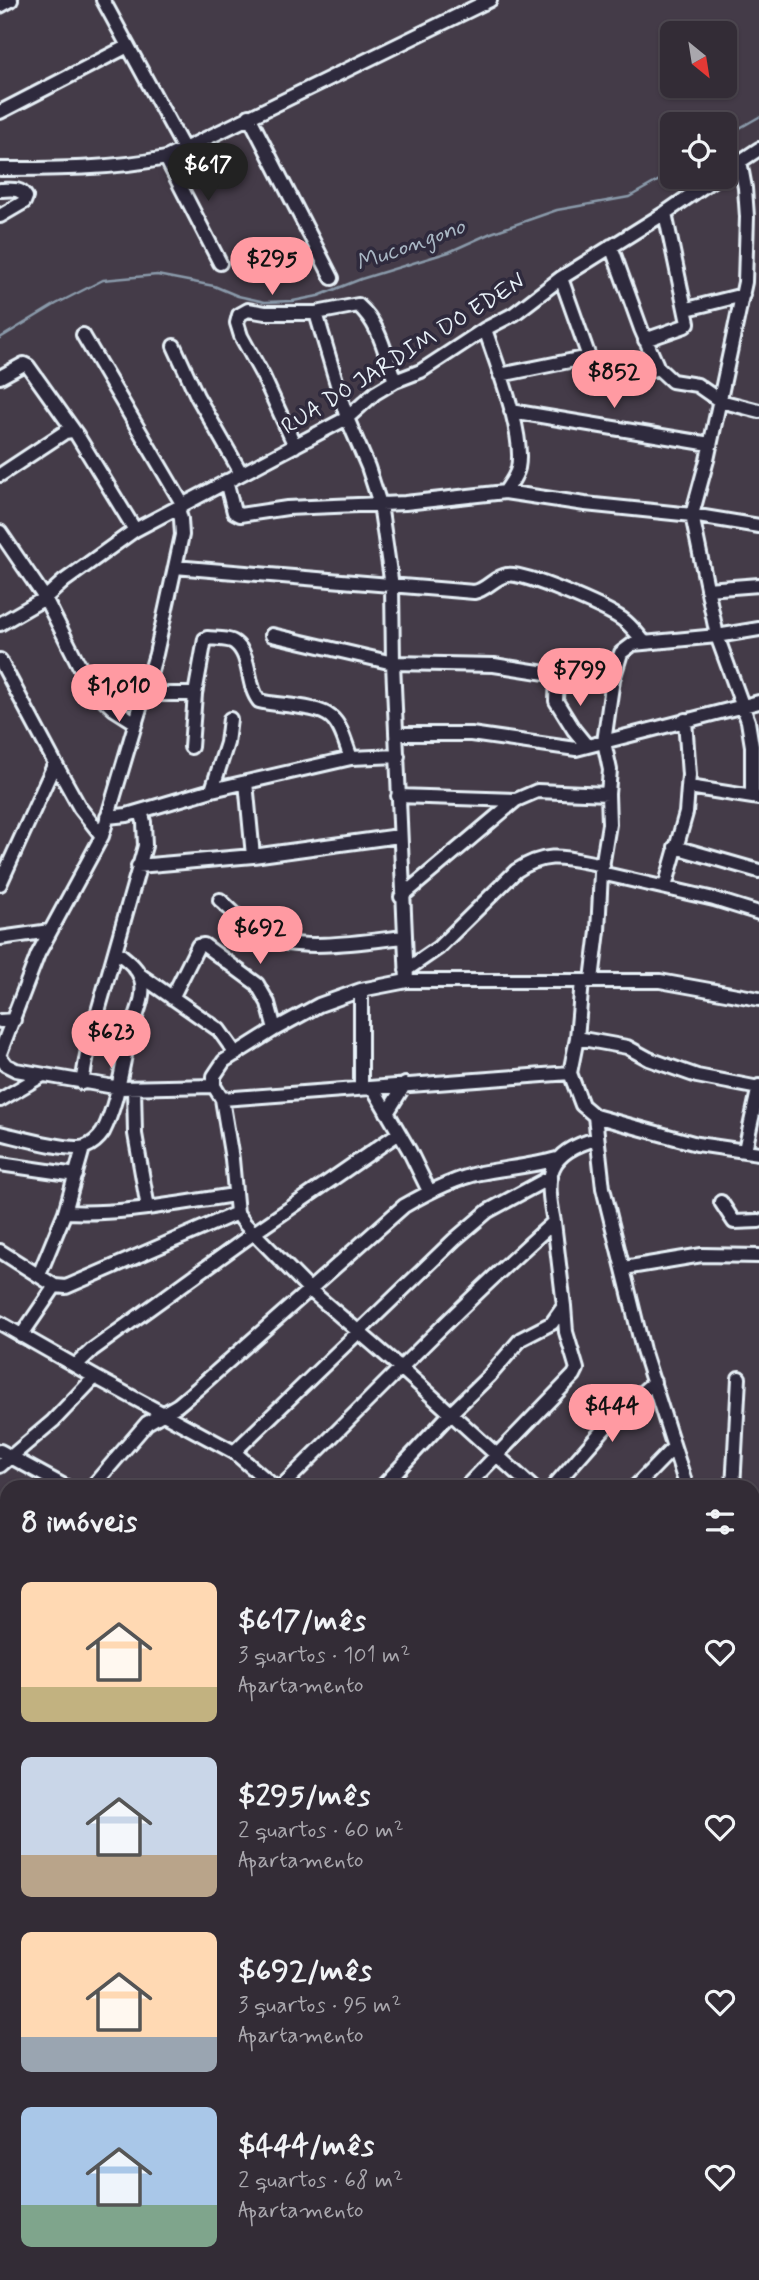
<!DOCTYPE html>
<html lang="pt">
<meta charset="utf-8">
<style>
:root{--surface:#332c36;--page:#3e3842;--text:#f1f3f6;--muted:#a9a7ad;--line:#4e4851;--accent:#ff9aa2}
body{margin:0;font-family:Mynerve,sans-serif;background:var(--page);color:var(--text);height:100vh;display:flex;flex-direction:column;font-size:26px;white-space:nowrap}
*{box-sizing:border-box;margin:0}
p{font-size:23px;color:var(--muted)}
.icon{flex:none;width:38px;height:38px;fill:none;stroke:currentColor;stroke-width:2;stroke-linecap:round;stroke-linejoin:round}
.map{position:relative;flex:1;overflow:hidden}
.panel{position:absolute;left:0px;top:1480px;width:760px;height:800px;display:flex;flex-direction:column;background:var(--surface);border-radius:21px 21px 0 0;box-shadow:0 2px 5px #0004,0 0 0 2px var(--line)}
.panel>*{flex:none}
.needle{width:46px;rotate:150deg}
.fabs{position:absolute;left:660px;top:21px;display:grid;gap:14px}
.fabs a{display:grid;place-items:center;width:77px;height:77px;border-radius:10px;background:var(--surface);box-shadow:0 2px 5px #0004,0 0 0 2px var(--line);font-size:35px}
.price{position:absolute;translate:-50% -60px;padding:0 16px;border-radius:24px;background:var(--accent);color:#111;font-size:23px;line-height:46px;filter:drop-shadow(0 2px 4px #0008)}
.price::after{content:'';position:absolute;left:50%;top:42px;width:21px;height:16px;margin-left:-10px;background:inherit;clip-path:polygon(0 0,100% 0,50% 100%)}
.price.current{background:#222;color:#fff}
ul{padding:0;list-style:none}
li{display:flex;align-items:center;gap:21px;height:175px;padding:0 21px}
li span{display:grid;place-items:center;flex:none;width:196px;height:140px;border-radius:10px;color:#555}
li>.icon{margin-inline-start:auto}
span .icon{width:84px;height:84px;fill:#fffc;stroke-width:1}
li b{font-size:30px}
h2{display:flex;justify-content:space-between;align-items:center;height:84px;padding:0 21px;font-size:30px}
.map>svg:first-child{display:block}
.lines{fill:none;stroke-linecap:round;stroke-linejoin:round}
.stream{stroke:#8a9aaa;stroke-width:2.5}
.minor-casing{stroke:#e8f1f8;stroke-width:18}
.minor{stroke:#2f2a3d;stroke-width:12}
.labels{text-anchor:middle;stroke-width:7;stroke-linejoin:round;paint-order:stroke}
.street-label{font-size:23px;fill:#e8f1f8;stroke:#2f2a3d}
.water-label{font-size:24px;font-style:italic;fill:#a9b7c4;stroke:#2f2a3d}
</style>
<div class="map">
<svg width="759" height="2280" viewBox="0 0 759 2280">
<rect width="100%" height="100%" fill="#443b48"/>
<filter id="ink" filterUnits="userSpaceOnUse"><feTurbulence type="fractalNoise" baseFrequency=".0143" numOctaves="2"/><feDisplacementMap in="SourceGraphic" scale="14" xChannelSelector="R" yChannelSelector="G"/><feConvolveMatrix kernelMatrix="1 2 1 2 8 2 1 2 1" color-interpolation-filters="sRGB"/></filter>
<g filter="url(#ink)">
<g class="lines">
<path class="stream" d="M724 137 759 117
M0 338 56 304 103 280 157 275 214 286 238 296 265 302 293 301 318 296 361 279 449 252 491 233 557 210 629 197 672 173"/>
<g class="minor-casing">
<path id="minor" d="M103 0 185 151
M0 6 11 0
M0 112 128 46
M249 116 332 278
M166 158 220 263
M740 161 745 188 747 217 745 282 707 460 692 515 717 636 748 721 752 746V797
M0 169C55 169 112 169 166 158L490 0
M724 172 759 149
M0 190C10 190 20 187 26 197L24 202 0 216
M611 246 641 329 658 368 672 381 697 385 720 401 759 411
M561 278 589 357 602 378 616 381 658 368
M687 309 743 295
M316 313 347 418 368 467 380 504 392 586 393 663 407 981
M485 329C496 363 525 433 518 468 516 477 510 484 505 492
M83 335 183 505
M645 340 685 326 688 323 665 213
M174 346 197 396 241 473
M500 375 589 357
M0 377 24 364 28 366 77 435 135 530
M511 411 710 444
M295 446 263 376 241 336 237 323 239 315 248 310 265 313H316L358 305C380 324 385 354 395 381
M0 475 65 432 72 431
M226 481 234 512 240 515 287 508 405 503 505 492 585 504 692 515 759 526
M0 532 45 598 83 673 99 695 114 709 136 723
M175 567 474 592C487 590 494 577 507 575 523 571 606 608 622 619 631 625 638 635 645 643
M707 589 759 585
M0 624 45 598 64 581 135 530 347 418 375 393 395 381 421 371 485 329 514 314 561 278 665 213 717 177
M272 635 393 663 494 665 584 679H613L621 653 633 644 717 636 759 629
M0 660 55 763
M557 676 556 701 574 730 587 746
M144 694H195L205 639 207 638C215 639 229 638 235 643 252 656 246 685 259 701 278 706 317 705 331 717 342 726 346 746 351 758
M396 734H471L576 749 759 702
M191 747 195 694
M246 782 253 856
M689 787 759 798
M212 790 227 743 230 719
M398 796 516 800 537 791 608 794
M107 817 127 815 212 790 351 758 398 756
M675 847 759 871
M138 866 253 856 399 836
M601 873 714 899 759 913
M0 884 55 763 80 808 102 836
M665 887 686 813 689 775 685 720
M401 897 516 800
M220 900C235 913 249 930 267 938 302 952 367 941 404 937
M0 938 50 931
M406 970 438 948 516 871C549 849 568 859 603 865
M140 975 219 1030 236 1054
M592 980 598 931 601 873 609 824 608 794 610 770 604 742 613 679
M582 981 577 1038 570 1073 582 1105 595 1116 603 1188 643 1350 687 1488
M172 998 198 946 204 945 257 984 268 1003 275 1029
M0 1021 14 1020
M577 1038 627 1047 649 1059 697 1076 759 1088
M0 1053 38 954 102 836 156 654 182 535 181 519 178 508
M0 1057 6 1065 16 1070 120 1088 214 1086
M82 1083 89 1043 145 846 144 822 141 811
M134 1088 135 1134 148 1208
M373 1088 409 1150 429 1191
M361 1089V990
M222 1099 570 1073
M0 1100 41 1076
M387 1113 405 1084
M595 1116 697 1144 759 1153
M0 1133C18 1137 69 1152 85 1147 93 1144 99 1138 103 1132 118 1102 121 1070 129 1037 133 1020 147 998 141 979 137 966 125 959 116 951
M745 1150 759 1086
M0 1164 76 1175
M721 1202 734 1222 759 1221
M65 1212C122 1215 178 1203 234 1195
M554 1222 564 1306
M0 1251 55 1286
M624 1268 702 1255 759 1256
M39 1275 65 1212 83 1148
M0 1323 95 1377 234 1452 276 1488
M21 1336 55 1286 66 1287 237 1213
M76 1365 92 1350 254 1233 399 1133
M0 1451 68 1488
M234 1452 454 1240 488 1211 551 1177
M0 1466 53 1421 95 1377
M91 1488 147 1423 178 1405 197 1389 404 1206C428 1192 453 1179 480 1173 506 1168 532 1166 557 1159
M280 1488C371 1399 459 1306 554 1222 545 1175 546 1153 596 1139
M381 1488 451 1413 489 1376 521 1339 552 1323 564 1306 566 1332 577 1369 574 1375 465 1488
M533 1488 402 1369 310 1290 245 1224 237 1213 232 1159 222 1099 214 1086V1076L224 1061 275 1029 319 1005 361 990 407 981H660L759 999
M552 1488 617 1414 654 1382
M634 1488 674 1447
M733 1488 739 1378
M752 1536 759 1537
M0 1553 7 1549
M0 1643 7 1651
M1 1679 7 1691
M752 1736 759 1737
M752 1795 759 1784
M0 1815 7 1811
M752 1823 756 1812
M0 1834 7 1845
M752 1897 759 1900
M0 1964 7 1976
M752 1985 757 1974
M0 2000 7 1996
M0 2085 7 2080
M752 2087 759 2085
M0 2094 7 2109
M752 2100 759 2120
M0 2183 7 2179
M0 2249 7 2247
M291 2273 294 2280
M470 2273 471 2280
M565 2273 566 2280
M676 2273 678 2280
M738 2273 740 2280
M76 2280 93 2273
M369 2280 386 2276"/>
</g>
<use href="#minor" class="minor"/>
</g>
</g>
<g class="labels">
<g class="street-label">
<text transform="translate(403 353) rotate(-32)" y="8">RUA DO JARDIM DO EDEN</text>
</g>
<g class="water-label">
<text transform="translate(410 244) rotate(-20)" y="8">Mucongono</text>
</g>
</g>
</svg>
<div class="fabs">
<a><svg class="needle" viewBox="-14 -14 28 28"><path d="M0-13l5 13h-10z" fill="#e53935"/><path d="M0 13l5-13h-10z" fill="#a9a7ad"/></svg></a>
<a><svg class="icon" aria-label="locate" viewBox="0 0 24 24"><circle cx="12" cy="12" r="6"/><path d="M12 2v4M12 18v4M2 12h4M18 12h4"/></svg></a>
</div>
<b class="price current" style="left:208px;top:203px">$617</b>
<b class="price" style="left:272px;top:297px">$295</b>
<b class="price" style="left:614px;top:410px">$852</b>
<b class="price" style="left:580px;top:708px">$799</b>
<b class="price" style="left:119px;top:724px">$1,010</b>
<b class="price" style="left:260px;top:966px">$692</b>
<b class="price" style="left:111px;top:1070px">$623</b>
<b class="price" style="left:612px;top:1444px">$444</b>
<section class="panel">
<h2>8 imóveis<svg class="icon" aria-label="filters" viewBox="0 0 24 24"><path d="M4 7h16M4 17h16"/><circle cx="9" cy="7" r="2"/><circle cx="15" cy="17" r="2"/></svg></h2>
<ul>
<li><span style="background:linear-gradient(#ffd9b3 75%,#c2b280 0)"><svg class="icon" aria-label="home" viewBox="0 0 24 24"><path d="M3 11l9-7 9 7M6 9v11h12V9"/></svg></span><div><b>$617/mês</b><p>3 quartos · 101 m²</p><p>Apartamento</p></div><svg class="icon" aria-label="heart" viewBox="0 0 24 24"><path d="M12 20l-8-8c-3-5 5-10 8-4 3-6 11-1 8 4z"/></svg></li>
<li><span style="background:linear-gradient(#c9d6e8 70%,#b9a48a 0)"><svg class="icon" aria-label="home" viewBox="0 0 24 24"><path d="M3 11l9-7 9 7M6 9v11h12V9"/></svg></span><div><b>$295/mês</b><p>2 quartos · 60 m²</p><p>Apartamento</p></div><svg class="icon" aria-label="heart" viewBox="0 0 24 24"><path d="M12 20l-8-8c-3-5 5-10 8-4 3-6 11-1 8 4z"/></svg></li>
<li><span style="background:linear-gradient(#ffd9b3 75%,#9aa5b1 0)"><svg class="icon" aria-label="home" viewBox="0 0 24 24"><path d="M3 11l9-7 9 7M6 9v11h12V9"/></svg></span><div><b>$692/mês</b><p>3 quartos · 95 m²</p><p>Apartamento</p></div><svg class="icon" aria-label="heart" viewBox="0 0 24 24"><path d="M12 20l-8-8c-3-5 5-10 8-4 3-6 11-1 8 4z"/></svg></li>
<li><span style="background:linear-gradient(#a9c7e8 70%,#7fa58c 0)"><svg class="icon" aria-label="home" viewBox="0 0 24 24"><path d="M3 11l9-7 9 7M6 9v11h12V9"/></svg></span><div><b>$444/mês</b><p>2 quartos · 68 m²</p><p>Apartamento</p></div><svg class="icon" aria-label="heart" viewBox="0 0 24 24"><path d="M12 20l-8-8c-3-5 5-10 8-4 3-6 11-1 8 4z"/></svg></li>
</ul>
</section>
</div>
